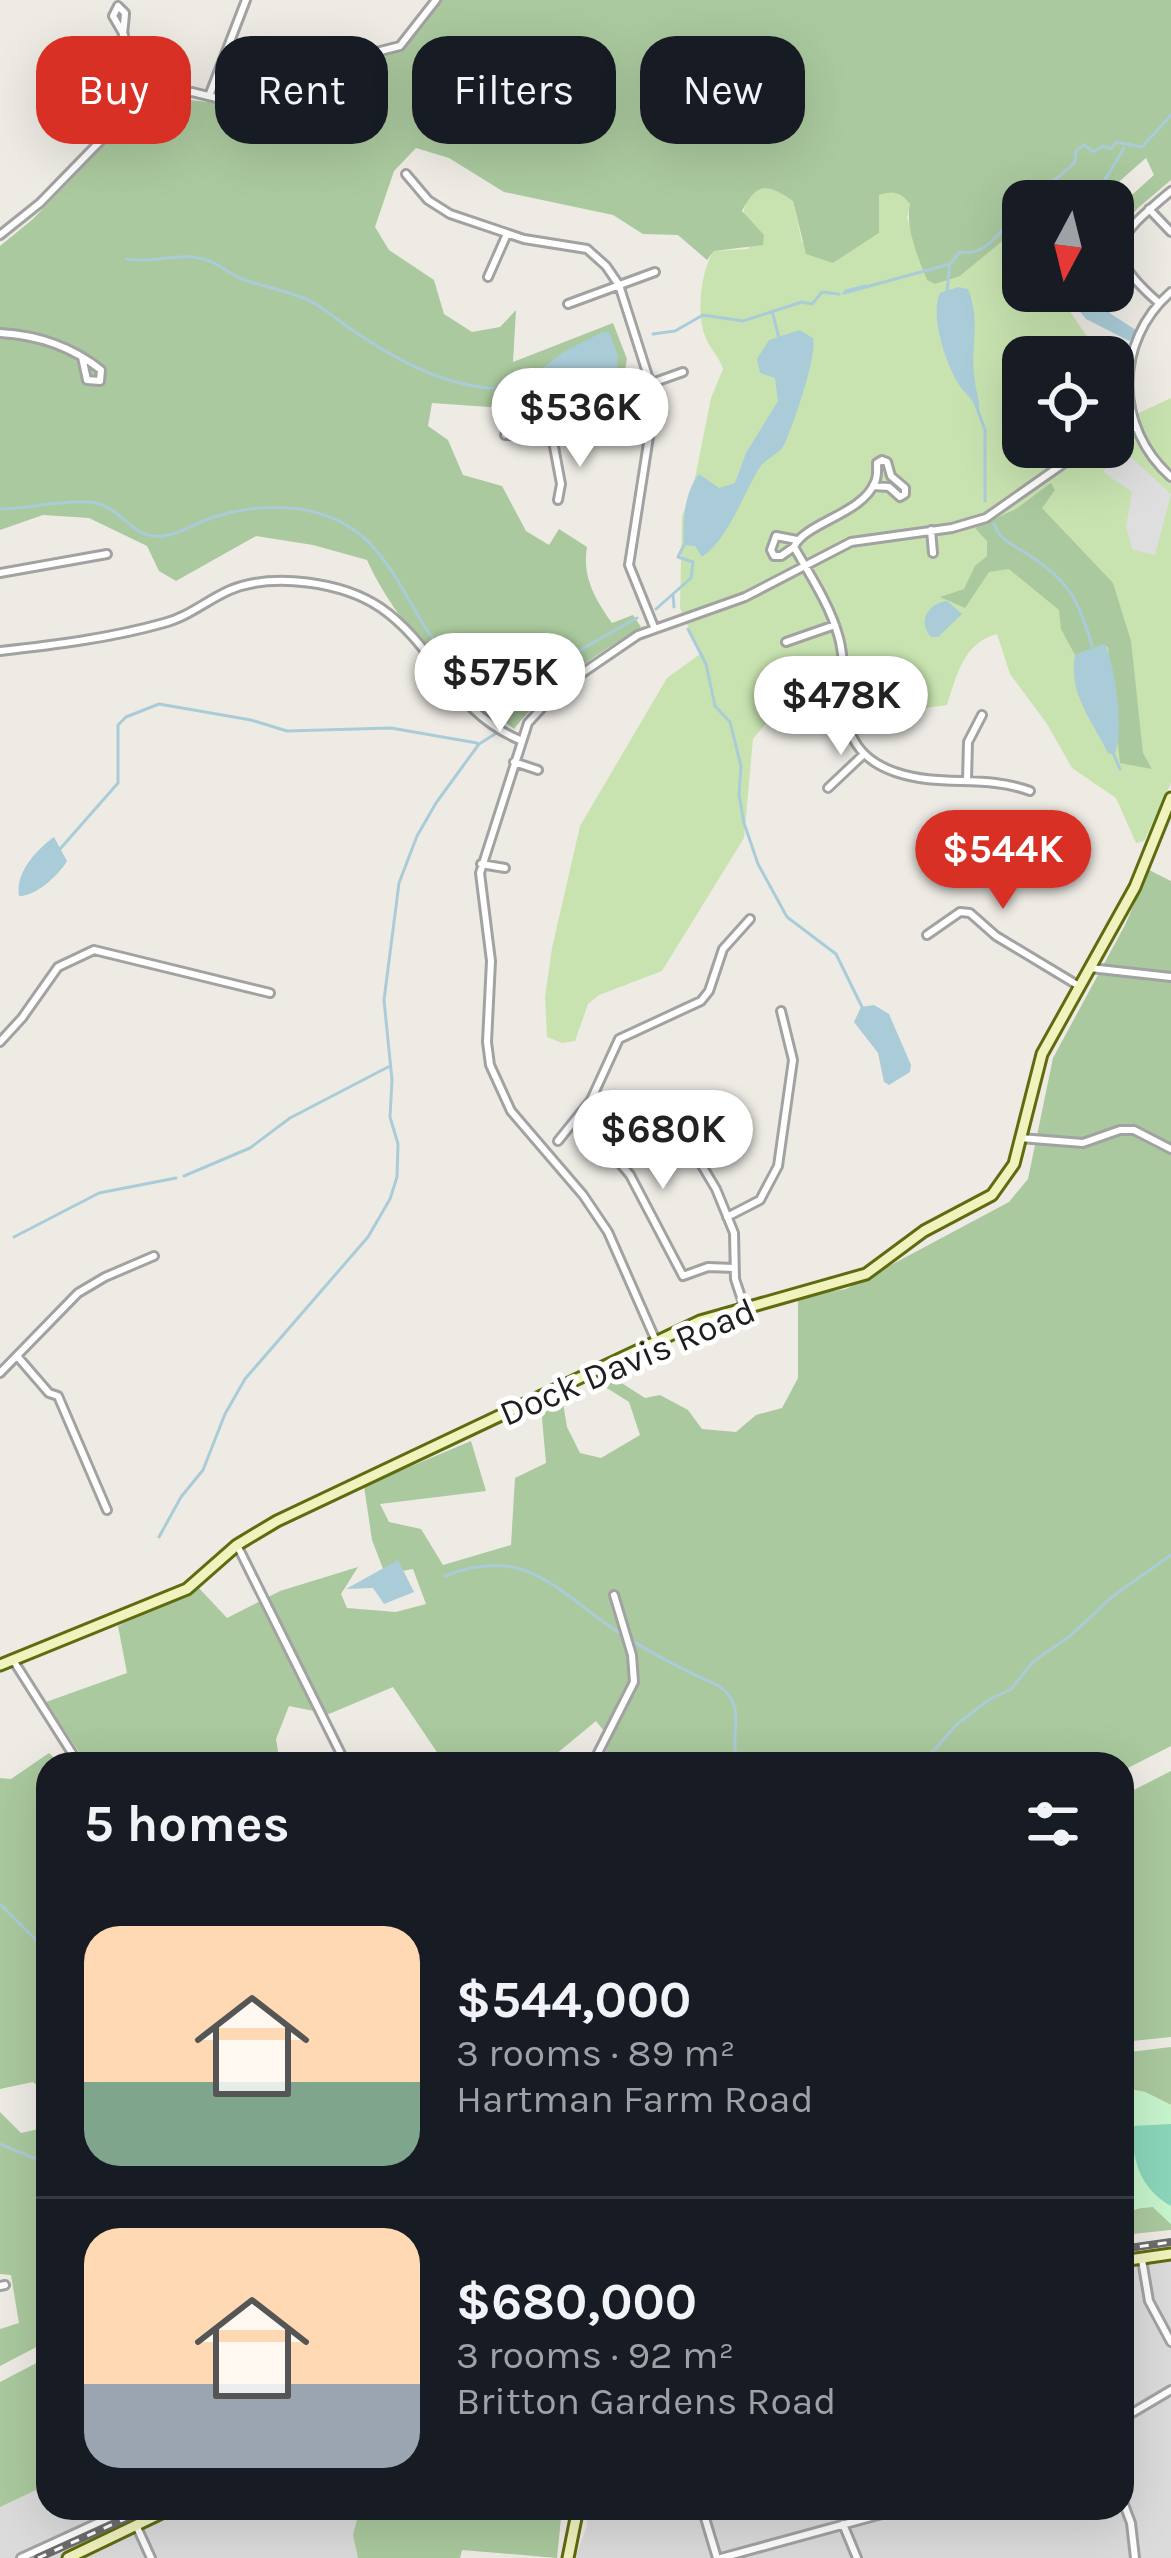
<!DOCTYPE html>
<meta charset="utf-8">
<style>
:root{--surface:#171b24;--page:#20242c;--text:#f1f3f6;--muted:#9ea1a6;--line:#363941;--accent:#d93025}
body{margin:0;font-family:Karla,sans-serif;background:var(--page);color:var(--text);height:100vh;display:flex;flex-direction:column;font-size:45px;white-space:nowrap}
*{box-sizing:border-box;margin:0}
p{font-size:39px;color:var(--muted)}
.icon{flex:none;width:66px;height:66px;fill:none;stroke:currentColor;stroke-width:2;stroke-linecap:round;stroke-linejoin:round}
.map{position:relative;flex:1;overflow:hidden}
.drawer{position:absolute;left:36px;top:1752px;width:1098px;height:768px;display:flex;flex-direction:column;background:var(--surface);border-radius:36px;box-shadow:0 12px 48px #0002}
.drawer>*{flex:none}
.guide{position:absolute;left:36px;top:36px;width:1101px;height:108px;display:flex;gap:24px}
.needle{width:78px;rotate:187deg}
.buttons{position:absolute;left:1002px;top:180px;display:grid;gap:24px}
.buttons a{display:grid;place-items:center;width:132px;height:132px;border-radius:24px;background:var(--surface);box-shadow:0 12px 48px #0002;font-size:60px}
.price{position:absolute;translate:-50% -102px;padding:0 27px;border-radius:42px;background:#fff;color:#222;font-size:39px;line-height:78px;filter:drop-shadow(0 3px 6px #0008)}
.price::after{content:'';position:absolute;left:50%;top:72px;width:36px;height:27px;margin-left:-18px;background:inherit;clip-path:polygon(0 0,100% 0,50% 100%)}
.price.on{background:var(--accent);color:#fff}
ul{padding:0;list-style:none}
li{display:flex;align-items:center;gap:36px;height:300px;padding:0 48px}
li+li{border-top:3px solid var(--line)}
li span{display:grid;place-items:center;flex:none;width:336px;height:240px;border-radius:36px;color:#555}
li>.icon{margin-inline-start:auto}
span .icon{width:144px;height:144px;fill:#fffc;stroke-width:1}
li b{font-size:51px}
h2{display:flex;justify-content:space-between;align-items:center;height:144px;padding:0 48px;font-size:51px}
.chip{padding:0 42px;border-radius:36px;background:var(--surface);box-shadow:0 12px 48px #0002;font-size:42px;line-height:108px}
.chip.on{background:var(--accent);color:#fff}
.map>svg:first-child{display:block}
.residential{fill:#dcdbdb}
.grass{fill:#c8e3b0;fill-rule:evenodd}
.forest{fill:#aac99e}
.park{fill:#c6f4cb}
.pitch{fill:#8bd6ba}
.parking{fill:#dedede}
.water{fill:#aaccd8}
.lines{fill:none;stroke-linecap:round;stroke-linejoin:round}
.stream{stroke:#aaccd8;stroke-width:3}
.street-casing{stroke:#a2a2a2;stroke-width:12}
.secondary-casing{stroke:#5f6b0f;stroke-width:15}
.street{stroke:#fff;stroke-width:6}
.secondary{stroke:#f0f3be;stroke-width:9}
.rail-casing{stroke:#6c6c6c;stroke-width:8}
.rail{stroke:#fff;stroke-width:3;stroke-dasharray:9;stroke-linecap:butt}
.labels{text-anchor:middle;stroke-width:10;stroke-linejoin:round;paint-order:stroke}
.street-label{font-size:36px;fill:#1e1e1e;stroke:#fff}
</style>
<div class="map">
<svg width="1171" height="2558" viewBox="0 0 1171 2558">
<rect width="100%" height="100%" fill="#eeebe5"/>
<path class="residential" d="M1171 2259V2558H575L587 2526 586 2508H1122V2263Z
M48 2449V2508H415L361 2558H0V2473Z"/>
<path class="grass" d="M761 188H774L793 201 802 242 833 263 879 233V194C893 189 902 192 911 204L907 217 927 280 960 276 1023 224V291H1056L1086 335 1126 354V419L1171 398V783L1144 841 1136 843 1116 798 1072 768 1047 724 1010 674 997 634C963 643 957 675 947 705L918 709 896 692 887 691 809 697 790 704 786 698 774 697 768 721 753 739 744 838 662 971 599 995 588 1004 575 1041 562 1043 547 1037 545 997 552 948 580 826 667 678 700 654 680 608 682 516 693 488 711 398 723 369C719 356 709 348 705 336 696 314 701 269 714 251L749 249C745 226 735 201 761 188ZM1023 357H1113V447H1023Z"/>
<path class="forest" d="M441 0H1171V180L1138 208 1113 237V212L1154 175 1146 158 1097 201H1023V224L960 276 935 284 927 280C918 257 905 228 910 204 901 192 893 190 879 195V233L833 263 806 254 793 201C767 183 757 182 742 211L764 235 763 245 714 251 707 260 678 235 643 234 613 215 504 192 449 158 416 148 394 171 375 227 389 250 434 280 444 314 472 332 500 327 516 310 513 362 613 323 627 359 624 375 544 411 432 403 428 426 448 440 463 475 502 486 526 531 549 545 559 529 587 547C582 577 595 599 612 623L633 615 641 627C594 656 548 685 514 729 456 682 398 629 367 560L313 545 256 536 176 581 159 571 147 546 89 518 43 515 0 530V246L33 219 121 128 160 103 180 99 256 107 291 99 352 62 403 49Z
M1051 483 1055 490 1042 508 1113 583 1131 641 1143 753 1152 769 1120 763 1108 647 1102 645 1075 655 1061 629 1059 610 1009 569 989 572 965 608 940 597 964 589 975 566 987 556V541L975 528 1016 509Z
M1149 870 1171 881V1746L1122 1771V1764H600L611 1740 596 1721 544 1764H445L393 1687 329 1714 289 1706 276 1739 280 1764H87L46 1702 127 1673 118 1626 197 1586 227 1618 280 1591 358 1567 341 1594 347 1608 396 1612 426 1604 413 1569 385 1574 372 1540 364 1486 471 1441 486 1491 380 1504 389 1522 421 1529 443 1565 511 1545 515 1478 546 1463 541 1407 562 1397 567 1427 580 1453 601 1458 640 1435 629 1402 594 1380 606 1373 645 1398 660 1395 688 1410 702 1429 736 1432 756 1415 782 1408 798 1378V1297L846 1289 1009 1202 1028 1179 1053 1058 1125 925Z
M49 1753 61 1764H48V2096L33 2082 0 2089V1778L11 1779Z
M1171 1771V2037L1122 2042V1796Z
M1171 2047V2105L1145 2092 1122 2088V2053Z
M0 2112 21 2133 39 2129 48 2117V2341L0 2366V2329L19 2323 11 2275 0 2274Z
M1153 2207 1171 2224V2230L1122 2235C1126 2212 1128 2208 1153 2207Z
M48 2357V2457L36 2490 0 2507V2382Z
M360 2508H562L557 2558 462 2550 460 2558H358L353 2535Z"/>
<path class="park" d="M1122 2088 1145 2092 1171 2105V2224L1153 2207C1130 2208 1128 2211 1122 2230Z"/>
<path class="pitch" d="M1171 2124V2206C1140 2189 1132 2160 1132 2126Z"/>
<path class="parking" d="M1122 449 1171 494 1155 555 1133 550 1126 527 1132 492 1103 472Z"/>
<path class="water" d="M958 287 968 289C982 325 969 348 975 381 976 393 980 399 979 411 974 401 966 394 962 389 947 370 929 315 940 293Z
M1063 291H1095L1111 314 1136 330V334L1129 341 1086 319Z
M799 330 813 338C818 354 793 426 784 445 779 455 765 458 758 470 742 497 728 539 702 557L695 546 684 545C682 521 685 491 699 474L719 488 735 483 746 453 778 401 775 378 760 373 757 359 769 340Z
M603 332H609L618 356 616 373 535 399 521 394V384L565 351Z
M947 601 962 614 938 637H931C917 622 928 603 947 601Z
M1105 644C1115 665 1125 735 1114 755L1108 753C1092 720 1068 694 1075 655Z
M54 837 67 861C59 875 35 897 19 896 15 873 36 850 54 837Z
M874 1005 889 1014 911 1065 910 1072 889 1085 884 1082 878 1053 854 1022 861 1007Z
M398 1560 414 1592 384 1604 373 1588 346 1589Z"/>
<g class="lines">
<path class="stream" d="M1032 201C1045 185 1061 177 1075 162L1076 151 1084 145 1093 152 1103 146 1111 149 1116 142 1142 147 1171 115
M1084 201 1100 188 1124 148
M127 259C155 264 182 250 210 261 221 266 230 274 242 279 265 288 290 290 312 302 329 311 342 324 358 334 408 367 461 394 522 388
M846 291 865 286
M947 291 950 264
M844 293 950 264 960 252C992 257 999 224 1023 213
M772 311 779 338
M653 334 675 331 703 315 743 321 802 302 812 304 822 292 839 294
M974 400 985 430V501
M0 509C27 509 76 497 100 504 125 512 132 539 163 536 181 534 197 522 214 517 262 502 321 502 362 536 404 573 417 632 459 668 474 682 497 690 516 697
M994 524C1001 542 1014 545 1029 555 1070 582 1079 601 1092 646
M673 595 674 607
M656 609 691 578 693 562 678 557 685 543
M688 629 706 664 715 706 730 722 741 766 739 795 744 823 758 864 787 917 836 954 863 1009
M500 722C517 680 597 641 637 618
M1114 755 1120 769
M60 849 118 783V725L126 717 159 704 251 720 287 731 391 728 477 743
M184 1176 250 1148 290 1118 388 1067
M14 1237 99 1193 176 1178
M159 1537 181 1497 203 1470 225 1414 245 1379 368 1237 390 1199 397 1177 398 1144 390 1117 392 1080 384 1000 399 883 417 836 436 803 479 744 495 734
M445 1576C523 1545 553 1587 612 1628 645 1650 683 1670 719 1686 750 1707 726 1736 739 1764
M922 1764 957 1724 990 1699 1010 1690 1034 1661 1070 1636 1113 1596 1171 1555
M0 1904 48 1952
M0 2144 48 2164"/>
<g class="street-casing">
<path id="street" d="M124 35 113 16 118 6 125 13C124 33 118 57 125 76L160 85 165 95
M209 96 246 0
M406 174 428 200 450 214 524 239 587 249 606 266 619 285 655 398 629 565 654 627
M1149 209 1171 232
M0 235 40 203 118 123 159 96 192 92 233 102H254L289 94 349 59 400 46 436 0
M488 277 507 234
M1171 292C1114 341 1115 428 1171 477
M1159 303C1098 250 1118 236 1171 191
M568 304 655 272
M0 333C38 335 71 346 101 370L100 381 87 380 82 357
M652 383 683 372
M505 435 552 436 616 415 654 422
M1113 435 1134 428
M552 436 561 484 558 500
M873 486 889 487 900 497 905 494V488L891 476 887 462 882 460 877 463C877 469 878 476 875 482 863 514 804 523 794 547 810 575 831 607 839 638 853 689 826 748 895 772 941 788 984 774 1030 791
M931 530 933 553
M794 547 781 556H774L771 550 776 536 797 540
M0 573 107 554
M786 642 835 625
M0 651C54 645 111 638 164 623 188 617 207 600 230 590 273 572 343 582 381 608 437 647 452 712 520 740
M514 762 538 770
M967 780 968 742 982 715
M828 788 864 754
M481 864 505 868
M927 935 960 912 970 913 996 936 1079 986
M1090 968 1171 977
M0 1042 22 1018 58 967 94 950 270 993
M580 1116 630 1175 683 1276 708 1267 734 1268
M1020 1138 1083 1143 1120 1130H1134L1171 1149
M558 1141 591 1100 619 1039 701 1001 709 991 723 949 750 919
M619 1159 676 1122 716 1189 734 1233 735 1279 744 1306
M727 1217 760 1200 778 1166 793 1060 781 1011
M656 1341 608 1232 583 1195 511 1111 490 1065 487 1042 491 961 480 873 528 723 559 689 638 635 745 597 851 542 952 528 986 518 1087 447
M17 1356 49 1393 58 1396 107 1510
M0 1373 78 1293 105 1277 154 1256
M237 1545 346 1764
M13 1660 79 1764
M589 1764 597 1755 634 1682 632 1655 614 1595
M1142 2260 1149 2301 1171 2342
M0 2286 5 2285
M1122 2419 1171 2390
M1122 2499 1131 2523 1135 2558
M702 2508 717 2558
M843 2524 857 2558
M136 2525 151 2558
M21 2558 130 2508
M721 2558 904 2508"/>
</g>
<g class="secondary-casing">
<path id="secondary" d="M0 1665 187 1589 237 1545 277 1521 700 1321 866 1274 924 1231 992 1195 1014 1164 1042 1054 1135 887 1171 798
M1122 2261 1171 2254
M68 2558 172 2508
M568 2558 578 2508"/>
</g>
<use href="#street" class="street"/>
<use href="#secondary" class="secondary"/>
<g class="rail-casing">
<path id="rail" d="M1122 2249 1171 2242
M38 2558 149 2508"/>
</g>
<use href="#rail" class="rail"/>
</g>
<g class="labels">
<g class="street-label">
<text transform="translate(627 1361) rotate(-23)" y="13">Dock Davis Road</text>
</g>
</g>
</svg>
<div class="buttons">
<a><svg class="needle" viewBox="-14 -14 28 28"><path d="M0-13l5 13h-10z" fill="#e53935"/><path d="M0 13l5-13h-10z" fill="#9ea1a6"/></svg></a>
<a><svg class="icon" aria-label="locate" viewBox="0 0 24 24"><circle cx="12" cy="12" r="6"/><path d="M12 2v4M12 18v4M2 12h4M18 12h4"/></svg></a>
</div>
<b class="price" style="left:580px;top:470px">$536K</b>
<b class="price" style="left:500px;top:735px">$575K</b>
<b class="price" style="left:841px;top:758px">$478K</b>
<b class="price on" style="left:1003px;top:912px">$544K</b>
<b class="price" style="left:663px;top:1192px">$680K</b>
<div class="guide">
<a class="chip on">Buy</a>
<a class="chip">Rent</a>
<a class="chip">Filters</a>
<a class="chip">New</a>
</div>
<section class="drawer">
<h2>5 homes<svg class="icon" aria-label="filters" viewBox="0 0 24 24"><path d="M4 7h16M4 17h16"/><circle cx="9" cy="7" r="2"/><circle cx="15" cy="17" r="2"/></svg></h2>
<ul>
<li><span style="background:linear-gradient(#ffd9b3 65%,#7fa58c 0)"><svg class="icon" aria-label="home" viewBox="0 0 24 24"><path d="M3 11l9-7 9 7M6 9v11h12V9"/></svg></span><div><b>$544,000</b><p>3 rooms · 89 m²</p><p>Hartman Farm Road</p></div></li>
<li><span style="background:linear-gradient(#ffd9b3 65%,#9aa5b1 0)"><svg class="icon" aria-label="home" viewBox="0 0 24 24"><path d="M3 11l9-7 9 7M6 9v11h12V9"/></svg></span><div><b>$680,000</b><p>3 rooms · 92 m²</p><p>Britton Gardens Road</p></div></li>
</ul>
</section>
</div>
